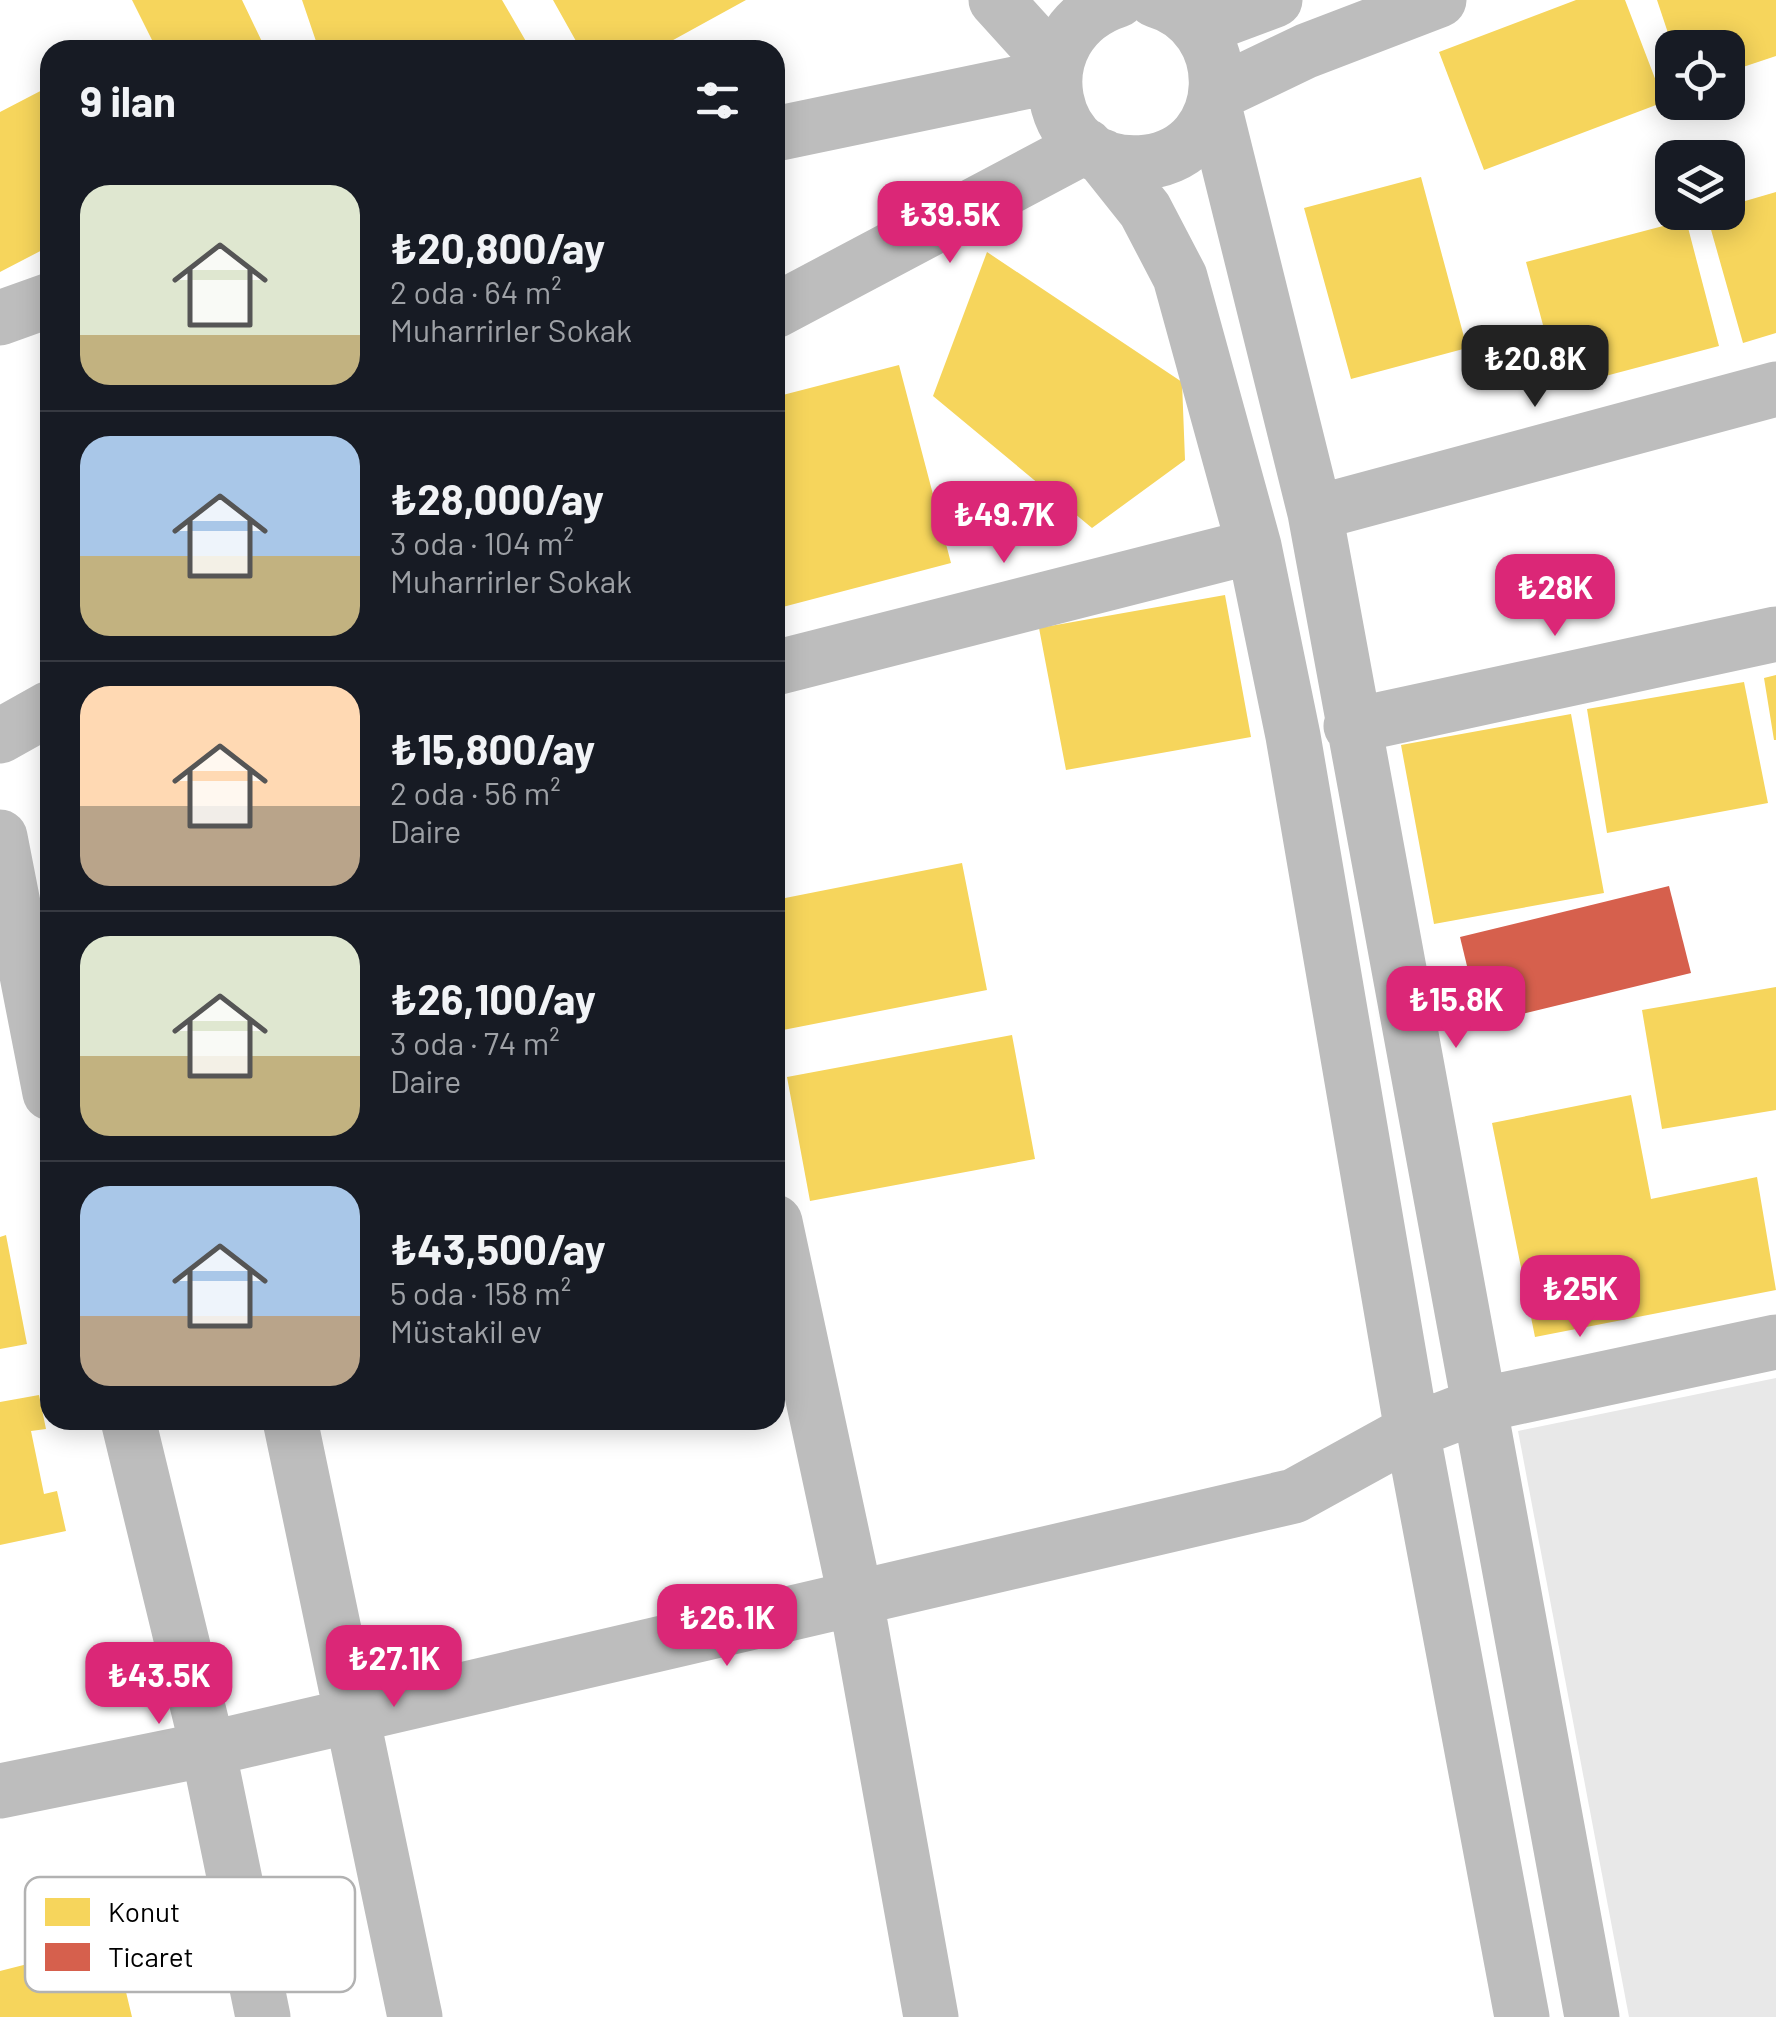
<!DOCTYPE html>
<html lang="tr">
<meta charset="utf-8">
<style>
:root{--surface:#171b24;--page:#20242c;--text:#f1f3f6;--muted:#9ea1a6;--line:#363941;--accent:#db2777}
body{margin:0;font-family:Barlow,sans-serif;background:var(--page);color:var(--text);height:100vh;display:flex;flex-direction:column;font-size:38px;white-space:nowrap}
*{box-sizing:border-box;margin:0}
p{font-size:32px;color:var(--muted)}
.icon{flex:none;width:55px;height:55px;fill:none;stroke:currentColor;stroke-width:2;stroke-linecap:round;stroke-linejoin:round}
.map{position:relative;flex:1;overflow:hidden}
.side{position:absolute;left:40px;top:40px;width:745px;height:1390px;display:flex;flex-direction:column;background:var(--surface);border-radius:30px;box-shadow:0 5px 25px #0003}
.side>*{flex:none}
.controls{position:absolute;left:1655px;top:30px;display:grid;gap:20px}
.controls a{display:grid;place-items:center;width:90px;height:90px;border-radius:20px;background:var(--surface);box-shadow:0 5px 25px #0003;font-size:50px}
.price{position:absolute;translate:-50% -85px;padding:0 22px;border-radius:20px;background:var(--accent);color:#fff;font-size:32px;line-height:65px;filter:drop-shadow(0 2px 5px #0008)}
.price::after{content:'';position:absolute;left:50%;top:60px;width:30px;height:22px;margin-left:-15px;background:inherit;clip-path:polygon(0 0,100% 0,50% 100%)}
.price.selected{background:#222;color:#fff}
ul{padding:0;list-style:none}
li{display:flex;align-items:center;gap:30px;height:250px;padding:0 40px}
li+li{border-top:2px solid var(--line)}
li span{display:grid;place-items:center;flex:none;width:280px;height:200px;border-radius:30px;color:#555}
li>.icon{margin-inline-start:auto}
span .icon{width:120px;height:120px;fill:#fffc;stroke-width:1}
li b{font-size:42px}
h2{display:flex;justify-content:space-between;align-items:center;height:120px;padding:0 40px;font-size:42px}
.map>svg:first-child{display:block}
.green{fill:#e8e8e8}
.homes{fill:#f6d55c}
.shops{fill:#d6604d}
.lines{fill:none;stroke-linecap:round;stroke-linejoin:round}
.minor{stroke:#bdbdbd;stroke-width:55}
.key{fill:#fff;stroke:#b2b2b2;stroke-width:2.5}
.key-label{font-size:28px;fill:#000}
</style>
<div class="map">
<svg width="1776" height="2017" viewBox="0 0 1776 2017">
<rect width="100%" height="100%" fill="#fff"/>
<path class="green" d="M1776 1378V2017H1629L1518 1431Z"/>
<path class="homes" d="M132 0H242L266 50H157Z
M302 0H502L531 50H319Z
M553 0H746L655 50H581Z
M1576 0H1625L1664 102 1484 170 1439 52Z
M1657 0H1776V56L1728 72V48H1673Z
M50 86V246L0 272V112Z
M1421 177 1467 348 1351 379 1304 208Z
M1776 192V333L1743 343 1706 212H1728V206Z
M1686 220 1719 346 1560 388 1526 262Z
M987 252 1182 382 1185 460 1092 528 933 396Z
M899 365 951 563 775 609V397Z
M1225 595 1251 737 1066 770 1039 628Z
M1776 675V740H1774L1764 678Z
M1744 682 1768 803 1607 833 1587 709Z
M1571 714 1604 893 1434 924 1401 745Z
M962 863 987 990 778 1031 775 900Z
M1776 987V1110L1662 1129 1642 1010Z
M1012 1035 1035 1159 810 1201 787 1077Z
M1631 1095 1651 1199 1757 1177 1776 1290 1535 1337 1492 1123Z
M6 1235 27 1344 0 1349V1237Z
M39 1395 46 1429 31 1431 44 1494 57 1491 66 1531 0 1545V1402Z
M114 1942 132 2017H0V1971Z"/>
<path class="shops" d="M1669 886 1691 973 1481 1024 1460 937Z"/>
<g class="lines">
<path class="minor" d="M996 0 1054 64
M1118 0C1017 33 1045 175 1147 162 1237 150 1239 24 1155 0
M1200 28 1275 0
M1218 93 1306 51 1439 0
M1214 106 1315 513 1592 2017
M775 134 1053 76
M1102 156 1145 210 1180 277 1254 546 1293 736 1412 1431 1522 2017
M775 311 1086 146
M0 318 50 300
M1315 513 1776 389
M775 668 1254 546
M1351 726 1776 634
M0 736 50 708
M0 837 50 1093
M775 1222 855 1595 931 2017
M128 1420 208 1749 263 2017
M290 1420 415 2017
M0 1791 208 1749 1294 1496 1412 1431 1480 1405 1776 1342"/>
</g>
<rect x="25" y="1877" width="330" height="115" rx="15" class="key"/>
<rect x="45" y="1898" width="45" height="28" fill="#f6d55c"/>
<rect x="45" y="1943" width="45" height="28" fill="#d6604d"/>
<g class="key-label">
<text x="108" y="1922">Konut</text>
<text x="108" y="1967">Ticaret</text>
</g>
</svg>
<div class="controls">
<a><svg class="icon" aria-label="locate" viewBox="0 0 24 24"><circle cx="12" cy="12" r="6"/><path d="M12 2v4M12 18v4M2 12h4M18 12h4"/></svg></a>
<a><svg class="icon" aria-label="layers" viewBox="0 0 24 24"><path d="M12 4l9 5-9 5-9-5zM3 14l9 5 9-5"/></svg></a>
</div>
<b class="price" style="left:950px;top:266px">₺39.5K</b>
<b class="price selected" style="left:1535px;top:410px">₺20.8K</b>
<b class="price" style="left:1004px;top:566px">₺49.7K</b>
<b class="price" style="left:1555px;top:639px">₺28K</b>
<b class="price" style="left:1456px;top:1051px">₺15.8K</b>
<b class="price" style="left:1580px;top:1340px">₺25K</b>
<b class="price" style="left:727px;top:1669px">₺26.1K</b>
<b class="price" style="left:394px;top:1710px">₺27.1K</b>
<b class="price" style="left:159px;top:1727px">₺43.5K</b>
<section class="side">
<h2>9 ilan<svg class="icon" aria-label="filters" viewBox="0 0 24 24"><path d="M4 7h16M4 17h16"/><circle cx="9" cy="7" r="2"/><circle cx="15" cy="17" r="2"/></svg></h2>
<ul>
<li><span style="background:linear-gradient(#dfe7d0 75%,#c2b280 0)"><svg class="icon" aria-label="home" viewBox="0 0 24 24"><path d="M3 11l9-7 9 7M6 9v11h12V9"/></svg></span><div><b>₺20,800/ay</b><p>2 oda · 64 m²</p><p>Muharrirler Sokak</p></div></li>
<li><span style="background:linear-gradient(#a9c7e8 60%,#c2b280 0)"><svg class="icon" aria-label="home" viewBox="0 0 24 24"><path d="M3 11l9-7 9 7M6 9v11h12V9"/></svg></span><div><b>₺28,000/ay</b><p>3 oda · 104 m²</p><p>Muharrirler Sokak</p></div></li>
<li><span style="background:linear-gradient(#ffd9b3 60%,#b9a48a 0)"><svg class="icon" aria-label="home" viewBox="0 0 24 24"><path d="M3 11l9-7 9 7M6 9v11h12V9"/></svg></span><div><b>₺15,800/ay</b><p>2 oda · 56 m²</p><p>Daire</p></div></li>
<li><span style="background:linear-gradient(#dfe7d0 60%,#c2b280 0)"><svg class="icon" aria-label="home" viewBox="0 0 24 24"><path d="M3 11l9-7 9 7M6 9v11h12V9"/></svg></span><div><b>₺26,100/ay</b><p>3 oda · 74 m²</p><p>Daire</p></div></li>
<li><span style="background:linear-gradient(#a9c7e8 65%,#b9a48a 0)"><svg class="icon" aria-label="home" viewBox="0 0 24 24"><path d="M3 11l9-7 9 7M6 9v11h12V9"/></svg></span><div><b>₺43,500/ay</b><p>5 oda · 158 m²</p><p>Müstakil ev</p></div></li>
</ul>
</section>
</div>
